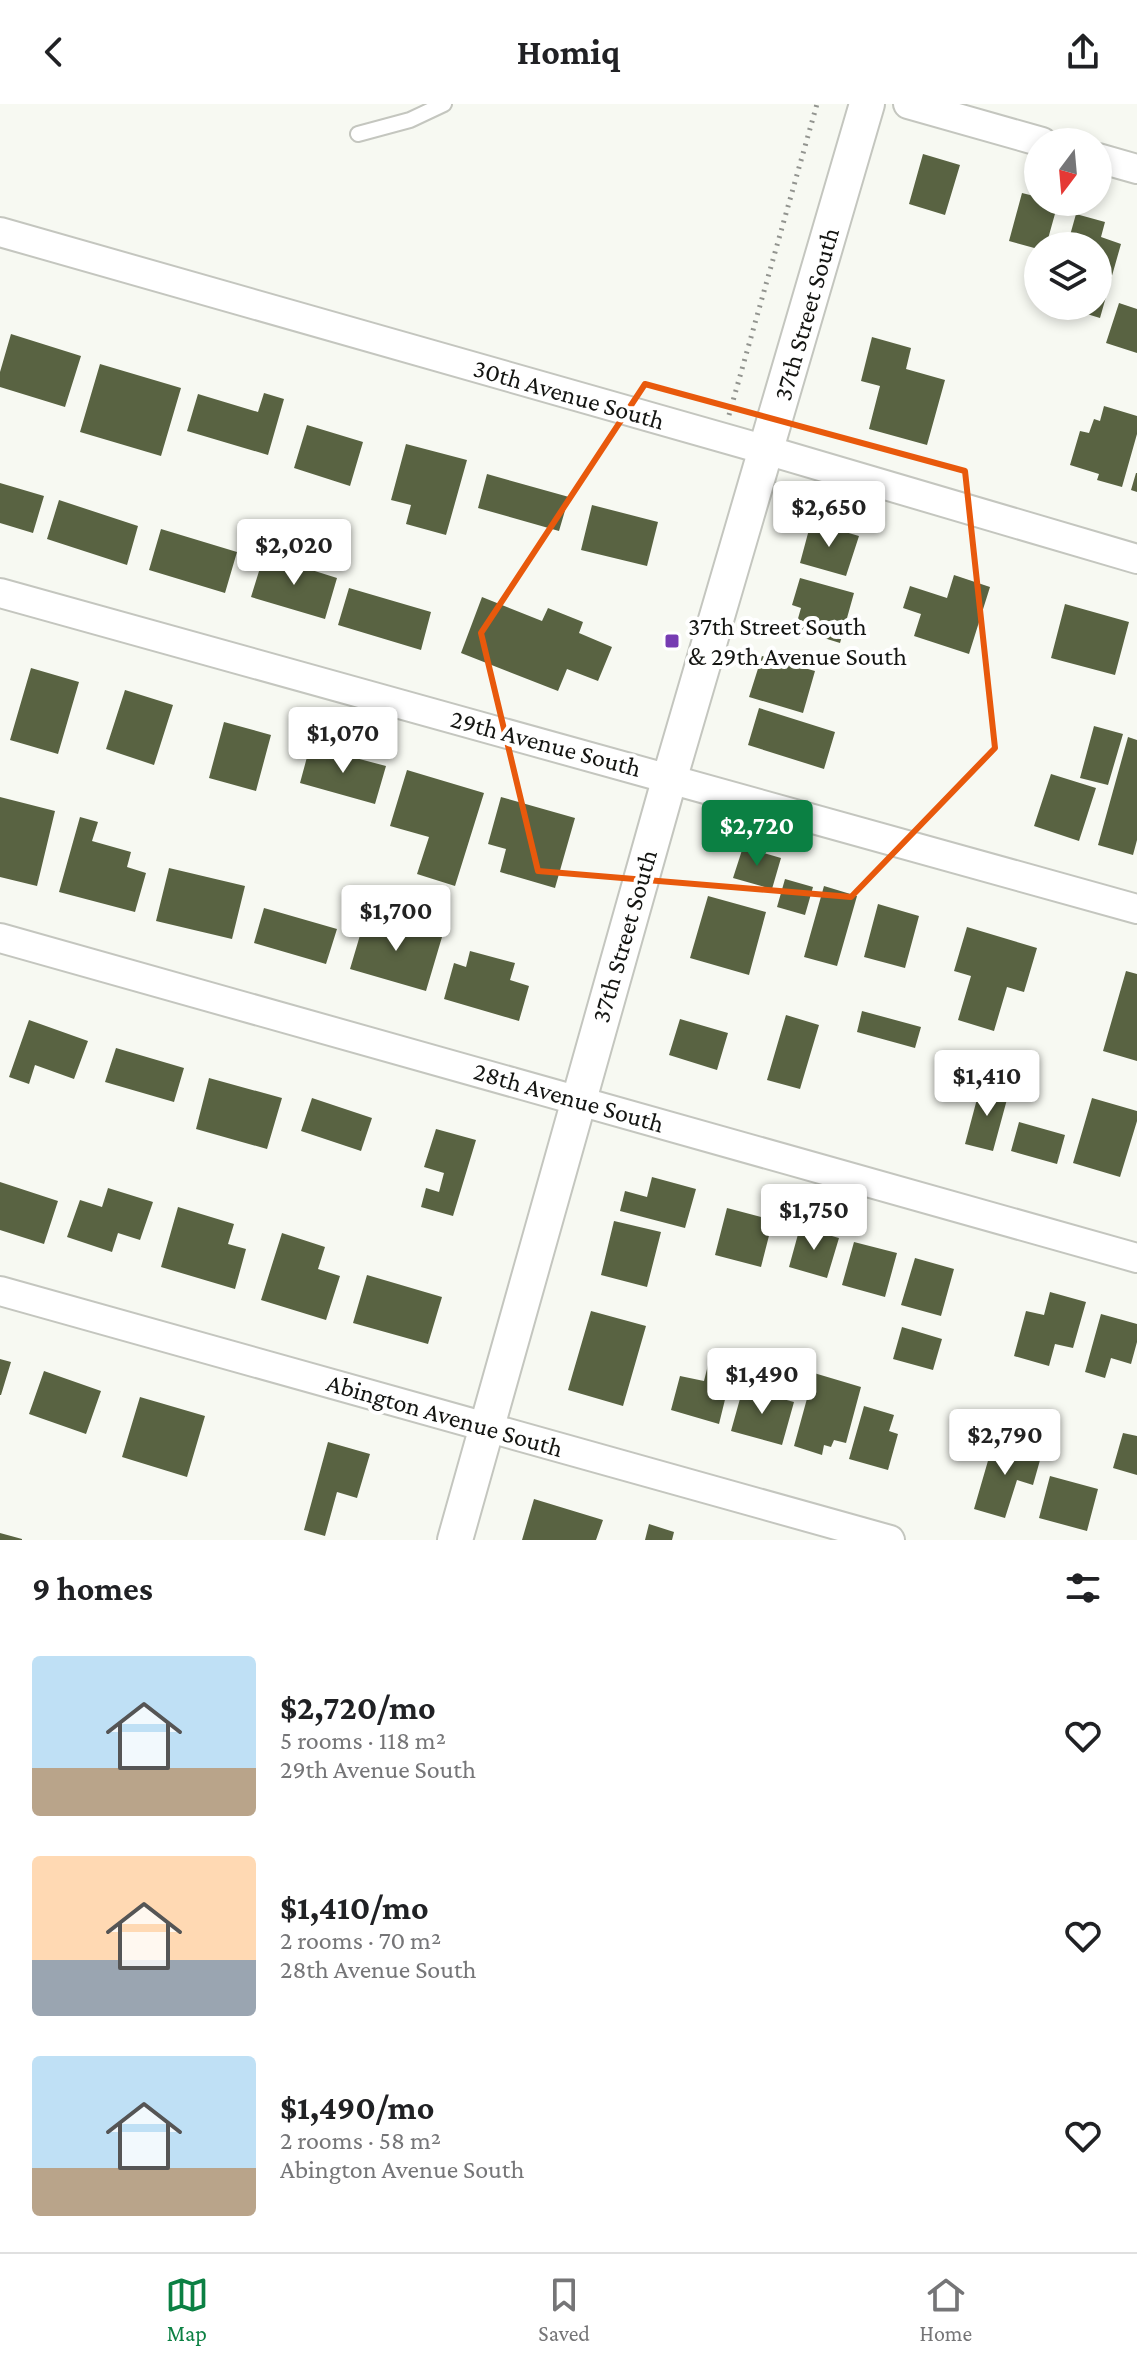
<!DOCTYPE html>
<meta charset="utf-8">
<style>
:root{--surface:#fff;--page:#f2f2f2;--text:#202124;--muted:#757577;--line:#e0e0e0;--accent:#0b8043}
body{margin:0;font-family:"Crimson Pro",serif;background:var(--page);color:var(--text);height:100vh;display:flex;flex-direction:column;font-size:30px;white-space:nowrap}
*{box-sizing:border-box;margin:0}
p{font-size:26px;color:var(--muted)}
.icon{flex:none;width:44px;height:44px;fill:none;stroke:currentColor;stroke-width:2;stroke-linecap:round;stroke-linejoin:round}
.map{position:relative;height:1436px;overflow:hidden}
.panel{display:flex;flex-direction:column;background:var(--surface);flex:1}
.panel>*{flex:none}
.needle{width:52px;rotate:196deg}
.fabs{position:absolute;left:1024px;top:24px;display:grid;gap:16px}
.fabs a{display:grid;place-items:center;width:88px;height:88px;border-radius:50%;background:var(--surface);box-shadow:0 4px 12px #0003;font-size:40px}
.price{position:absolute;translate:-50% -68px;padding:0 18px;border-radius:8px;background:#fff;color:#222;font-size:26px;line-height:52px;filter:drop-shadow(0 2px 4px #0008)}
.price::after{content:'';position:absolute;left:50%;top:48px;width:24px;height:18px;margin-left:-12px;background:inherit;clip-path:polygon(0 0,100% 0,50% 100%)}
.price.current{background:var(--accent);color:#fff}
ul{padding:0;list-style:none}
li{display:flex;align-items:center;gap:24px;height:200px;padding:0 32px}
li span{display:grid;place-items:center;flex:none;width:224px;height:160px;border-radius:8px;color:#555}
li>.icon{margin-inline-start:auto}
span .icon{width:96px;height:96px;fill:#fffc;stroke-width:1}
li b{font-size:34px}
h2{display:flex;justify-content:space-between;align-items:center;height:96px;padding:0 32px;font-size:34px}
header{display:flex;justify-content:space-between;align-items:center;height:104px;padding:0 32px;background:var(--surface);font-size:36px;font-weight:700}
.tab-bar{display:flex;justify-content:space-around;align-items:center;height:112px;border-top:2px solid var(--line);background:var(--surface);font-size:22px;color:var(--muted)}
.tab-bar a{display:grid;justify-items:center;gap:4px}
.tab-bar .current{color:var(--accent)}
.map>svg:first-child{display:block}
.building{fill:#596342}
.lines{fill:none;stroke-linecap:round;stroke-linejoin:round}
.service-casing{stroke:#c4c6bf;stroke-width:18}
.minor-casing{stroke:#c4c6bf;stroke-width:32}
.tertiary-casing{stroke:#c4c6bf;stroke-width:38}
.path{stroke:#92948f;stroke-width:5;stroke-dasharray:2 6;stroke-linecap:butt}
.service{stroke:#fff;stroke-width:14}
.minor{stroke:#fff;stroke-width:28}
.tertiary{stroke:#fff;stroke-width:34}
.marked{fill:none;stroke:#e8590c;stroke-width:6;stroke-linejoin:round}
.poi-dot{fill:#763cb2;stroke:#fff;stroke-width:3}
.labels{text-anchor:middle;stroke-width:8;stroke-linejoin:round;paint-order:stroke}
.street-label{font-size:26px;fill:#141512;stroke:#fff}
.poi-label{font-size:26px;fill:#141512;stroke:#fff;text-anchor:start}
</style>
<header><svg class="icon" aria-label="back" viewBox="0 0 24 24"><path d="M15 5l-7 7 7 7"/></svg>Homiq<svg class="icon" aria-label="share" viewBox="0 0 24 24"><path d="M12 15V3M7 8l5-5 5 5M5 13v7h14v-7"/></svg></header>
<div class="map">
<svg width="1137" height="1436" viewBox="0 0 1137 1436">
<rect width="100%" height="100%" fill="#f7f9f2"/>
<path class="building" d="M923 50 960 61 945 111 909 100Z
M1022 89 1038 93V98L1058 99 1046 142H1038V145L1009 137Z
M1076 110 1105 118 1101 133 1121 140 1100 214 1064 203 1098 202V142H1067Z
M1119 199 1137 205V249L1106 239Z
M11 230 81 252 65 303 0 283V268Z
M872 233 911 244 906 265 945 276 927 341 869 325 880 282 861 277Z
M100 260 181 284 161 352 80 328Z
M264 289 284 295 268 351 187 327 198 290 258 308Z
M1104 302 1137 312V330L1122 383 1097 376 1099 370 1070 361 1080 327 1089 329 1094 315 1100 317Z
M307 321 363 338 350 382 294 364Z
M406 340 467 356 446 431 406 420 411 401 391 396Z
M1136 369H1137V388L1131 386Z
M487 370 569 393 559 427 478 404Z
M0 379 44 392 33 429 0 419Z
M59 396 138 422 127 461 47 435Z
M592 401 658 418 647 462 581 446Z
M811 418 859 432 846 472 800 459Z
M161 425 237 448 225 489 149 466Z
M264 451 337 474 325 515 251 493Z
M954 471 990 483 969 550 914 532 921 510 903 504 910 482 947 494Z
M800 474 854 489 840 539 795 525 801 504 792 501Z
M349 484 431 508 421 546 338 521Z
M482 493 542 517 548 504 583 518 579 529 612 543 598 577 567 565 558 587 461 549Z
M1065 500 1129 518 1115 571 1051 554Z
M762 552 815 567 803 609 749 593Z
M31 564 79 578 58 650 10 636Z
M125 586 173 601 154 661 106 645Z
M759 604 835 628 824 665 748 641Z
M224 618 271 631 256 687 209 674Z
M1094 622 1123 630 1108 681 1080 674Z
M1128 633 1137 636V736L1133 751 1098 741Z
M310 642 386 662 375 700 300 679Z
M407 666 484 689 455 782 417 770 429 733 390 722Z
M1051 670 1096 684 1079 737 1034 722Z
M0 693 55 707 37 782 0 773Z
M501 693 575 714 555 784 500 768 506 745 488 740Z
M80 713 98 718 92 737 131 748 127 763 146 769 135 808 59 788Z
M743 743 781 754 772 785 733 774Z
M169 764 245 782 232 835 156 817Z
M785 775 813 783 805 811 777 803Z
M824 782 857 792 837 862 804 853Z
M708 792 766 808 749 871 690 854Z
M878 800 919 812 905 864 864 853Z
M264 804 337 825 326 860 254 839Z
M366 811 442 833 426 887 350 865Z
M967 823 1037 844 1024 888 1007 883 994 927 958 916 971 872 954 867Z
M470 847 515 859 510 876 529 882 519 917 444 895 454 859 466 863Z
M1126 867 1137 870V957L1103 947Z
M862 907 921 923 915 944 857 928Z
M786 911 819 921 800 985 767 976Z
M680 915 728 929 717 966 669 951Z
M29 916 88 937 74 975 35 961 29 980 9 973Z
M116 944 184 964 174 998 105 978Z
M209 974 282 994 267 1045 196 1025Z
M981 980 1009 988 993 1047 965 1040Z
M312 994 372 1014 361 1047 301 1027Z
M1092 994 1137 1007V1017L1120 1073 1073 1059Z
M1019 1018 1065 1031 1057 1060 1011 1047Z
M436 1025 476 1036 453 1112 421 1103 426 1084 439 1088 444 1069 424 1063Z
M652 1073 696 1085 685 1124 620 1107 625 1087 647 1093Z
M0 1078 58 1097 44 1140 0 1126Z
M108 1084 153 1098 140 1136 118 1129 112 1148 67 1133 80 1096 102 1103Z
M178 1103 234 1120 228 1140 246 1145 235 1185 161 1163Z
M727 1104 773 1116 761 1163 715 1151Z
M614 1117 661 1128 647 1183 601 1171Z
M800 1123 839 1134 827 1174 789 1163Z
M282 1129 325 1143 318 1165 340 1172 326 1216 261 1196Z
M854 1138 897 1149 885 1193 842 1181Z
M915 1154 954 1165 941 1212 901 1201Z
M367 1171 442 1193 428 1240 353 1219Z
M1050 1188 1086 1198 1073 1244 1055 1240 1049 1262 1014 1252 1026 1207 1044 1211Z
M591 1207 646 1222 623 1302 568 1286Z
M1101 1210 1137 1220V1238L1131 1260 1111 1254 1105 1274 1085 1268Z
M902 1223 942 1235 933 1266 893 1255Z
M0 1255 11 1258 1 1291H0Z
M708 1261 732 1267 719 1320 671 1306 680 1272 704 1277Z
M44 1267 101 1287 86 1330 29 1310Z
M814 1269 861 1283 846 1339 834 1336 831 1343 824 1341 822 1351 794 1342Z
M743 1284 794 1298 782 1341 731 1327Z
M140 1293 205 1312 187 1373 122 1353Z
M864 1302 894 1311 889 1327 898 1330 888 1366 849 1355Z
M1123 1329 1137 1332V1371L1113 1364Z
M994 1336 1042 1349 1033 1381 1017 1376 1005 1414 974 1405Z
M328 1338 370 1350 357 1394 337 1388 325 1432 304 1426Z
M1050 1372 1098 1385 1087 1427 1039 1414Z
M534 1395 603 1416 596 1436H522Z
M649 1420 674 1428 672 1436H645Z
M0 1429 22 1435V1436H0Z"/>
<g class="lines">
<g class="service-casing">
<path id="service" d="M358 30 410 16 444 0"/>
</g>
<g class="minor-casing">
<path id="minor" d="M908 0 1042 38
M1098 54 1137 65
M0 128 766 346 1137 455
M0 489 1137 805
M0 834 1137 1154
M0 1187 890 1436"/>
</g>
<g class="tertiary-casing">
<path id="tertiary" d="M455 1436 670 673 867 0"/>
</g>
<path class="path" d="M729 311 817 0"/>
<use href="#service" class="service"/>
<use href="#minor" class="minor"/>
<use href="#tertiary" class="tertiary"/>
</g>
<path class="marked" d="M645 280 965 367 995 644 851 793 538 767 481 529Z"/>
<rect class="poi-dot" x="664" y="529" width="16" height="16" rx="4"/>
<g class="labels">
<g class="street-label">
<text transform="translate(806 210) rotate(-74)" y="9">37th Street South</text>
<text transform="translate(569 290) rotate(16)" y="9">30th Avenue South</text>
<text transform="translate(546 639) rotate(15)" y="9">29th Avenue South</text>
<text transform="translate(624 832) rotate(-74)" y="9">37th Street South</text>
<text transform="translate(569 993) rotate(16)" y="9">28th Avenue South</text>
<text transform="translate(445 1311) rotate(16)" y="9">Abington Avenue South</text>
</g>
<g class="poi-label">
<text x="688" y="531">37th Street South<tspan x="688" dy="30">&amp; 29th Avenue South</tspan></text>
</g>
</g>
</svg>
<div class="fabs">
<a><svg class="needle" viewBox="-14 -14 28 28"><path d="M0-13l5 13h-10z" fill="#e53935"/><path d="M0 13l5-13h-10z" fill="#757577"/></svg></a>
<a><svg class="icon" aria-label="layers" viewBox="0 0 24 24"><path d="M12 4l9 5-9 5-9-5zM3 14l9 5 9-5"/></svg></a>
</div>
<b class="price" style="left:829px;top:445px">$2,650</b>
<b class="price" style="left:294px;top:483px">$2,020</b>
<b class="price" style="left:343px;top:671px">$1,070</b>
<b class="price current" style="left:757px;top:764px">$2,720</b>
<b class="price" style="left:396px;top:849px">$1,700</b>
<b class="price" style="left:987px;top:1014px">$1,410</b>
<b class="price" style="left:814px;top:1148px">$1,750</b>
<b class="price" style="left:762px;top:1312px">$1,490</b>
<b class="price" style="left:1005px;top:1373px">$2,790</b>
</div>
<section class="panel">
<h2>9 homes<svg class="icon" aria-label="filters" viewBox="0 0 24 24"><path d="M4 7h16M4 17h16"/><circle cx="9" cy="7" r="2"/><circle cx="15" cy="17" r="2"/></svg></h2>
<ul>
<li><span style="background:linear-gradient(#bfe0f5 70%,#b9a48a 0)"><svg class="icon" aria-label="home" viewBox="0 0 24 24"><path d="M3 11l9-7 9 7M6 9v11h12V9"/></svg></span><div><b>$2,720/mo</b><p>5 rooms · 118 m²</p><p>29th Avenue South</p></div><svg class="icon" aria-label="heart" viewBox="0 0 24 24"><path d="M12 20l-8-8c-3-5 5-10 8-4 3-6 11-1 8 4z"/></svg></li>
<li><span style="background:linear-gradient(#ffd9b3 65%,#9aa5b1 0)"><svg class="icon" aria-label="home" viewBox="0 0 24 24"><path d="M3 11l9-7 9 7M6 9v11h12V9"/></svg></span><div><b>$1,410/mo</b><p>2 rooms · 70 m²</p><p>28th Avenue South</p></div><svg class="icon" aria-label="heart" viewBox="0 0 24 24"><path d="M12 20l-8-8c-3-5 5-10 8-4 3-6 11-1 8 4z"/></svg></li>
<li><span style="background:linear-gradient(#bfe0f5 70%,#b9a48a 0)"><svg class="icon" aria-label="home" viewBox="0 0 24 24"><path d="M3 11l9-7 9 7M6 9v11h12V9"/></svg></span><div><b>$1,490/mo</b><p>2 rooms · 58 m²</p><p>Abington Avenue South</p></div><svg class="icon" aria-label="heart" viewBox="0 0 24 24"><path d="M12 20l-8-8c-3-5 5-10 8-4 3-6 11-1 8 4z"/></svg></li>
</ul>
</section>
<nav class="tab-bar">
<a class="current"><svg class="icon" aria-label="map" viewBox="0 0 24 24"><path d="M3 6l6-2 6 2 6-2v14l-6 2-6-2-6 2zM9 4v14M15 6v14"/></svg>Map</a>
<a><svg class="icon" aria-label="saved" viewBox="0 0 24 24"><path d="M7 4h10v16l-5-4-5 4z"/></svg>Saved</a>
<a><svg class="icon" aria-label="home" viewBox="0 0 24 24"><path d="M3 11l9-7 9 7M6 9v11h12V9"/></svg>Home</a>
</nav>
